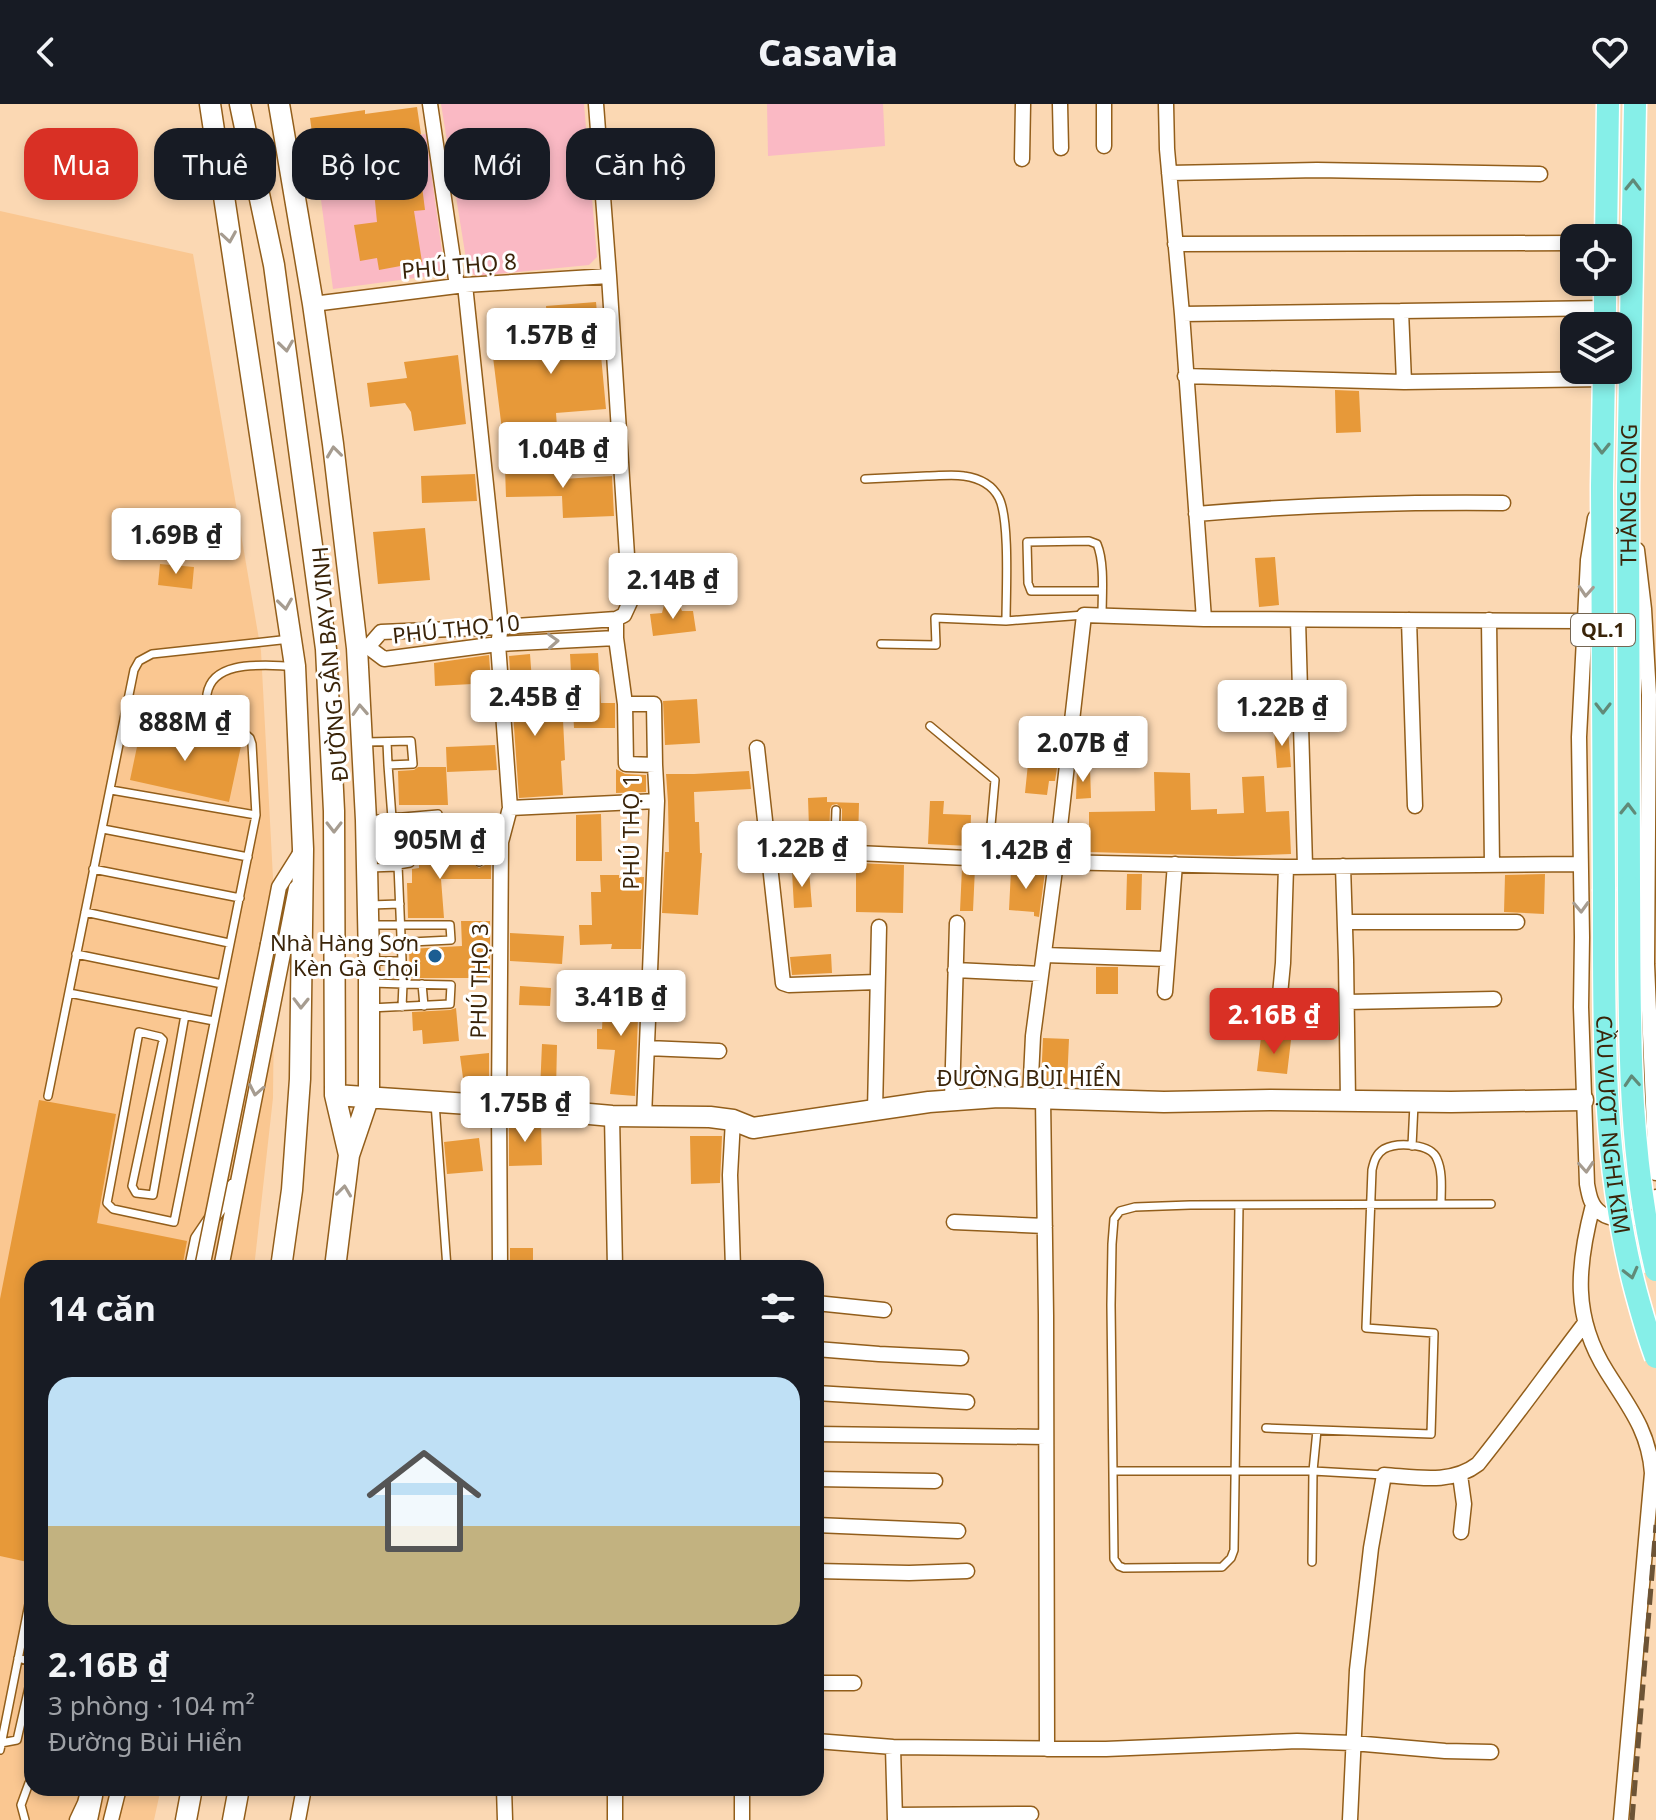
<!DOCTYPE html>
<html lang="vi">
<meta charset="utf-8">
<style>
:root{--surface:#171b24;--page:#20242c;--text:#f1f3f6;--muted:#9ea1a6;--accent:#d93025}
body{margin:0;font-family:"Noto Sans",sans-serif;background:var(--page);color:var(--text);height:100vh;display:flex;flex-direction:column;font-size:30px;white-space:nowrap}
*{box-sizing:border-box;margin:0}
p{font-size:26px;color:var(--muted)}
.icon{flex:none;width:44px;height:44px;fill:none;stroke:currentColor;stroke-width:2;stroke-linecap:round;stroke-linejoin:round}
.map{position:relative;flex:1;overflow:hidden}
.side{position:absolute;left:24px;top:1156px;width:800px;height:536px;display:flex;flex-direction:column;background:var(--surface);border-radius:24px;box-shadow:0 4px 12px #0003}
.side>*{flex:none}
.guide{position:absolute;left:24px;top:24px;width:800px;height:72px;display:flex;gap:16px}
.buttons{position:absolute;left:1560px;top:120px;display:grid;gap:16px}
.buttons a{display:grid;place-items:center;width:72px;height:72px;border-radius:16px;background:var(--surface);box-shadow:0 4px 12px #0003;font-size:40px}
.price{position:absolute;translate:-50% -68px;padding:0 18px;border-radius:8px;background:#fff;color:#222;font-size:26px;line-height:52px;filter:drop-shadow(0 2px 4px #0008)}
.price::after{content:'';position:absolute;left:50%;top:48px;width:24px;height:18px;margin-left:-12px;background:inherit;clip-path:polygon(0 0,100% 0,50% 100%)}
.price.selected{background:var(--accent);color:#fff}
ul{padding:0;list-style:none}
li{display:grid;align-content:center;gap:16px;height:424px;padding:0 24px}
li span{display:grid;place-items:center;height:248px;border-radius:24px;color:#555}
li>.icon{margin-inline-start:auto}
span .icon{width:144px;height:144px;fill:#fffc;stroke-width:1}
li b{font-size:34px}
h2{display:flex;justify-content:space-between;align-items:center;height:96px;padding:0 24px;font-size:34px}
.pill{padding:0 28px;border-radius:24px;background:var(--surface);box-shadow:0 4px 12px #0003;font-size:28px;line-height:72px}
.pill.selected{background:var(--accent);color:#fff}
header{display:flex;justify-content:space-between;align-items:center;height:104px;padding:0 24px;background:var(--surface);font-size:36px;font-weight:800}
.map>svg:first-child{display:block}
.built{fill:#fac791}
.green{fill:#fab9c4}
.building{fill:#e79939}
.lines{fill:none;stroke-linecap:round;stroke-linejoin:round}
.lane-casing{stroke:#925e1b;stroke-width:10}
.street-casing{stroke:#925e1b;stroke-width:17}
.secondary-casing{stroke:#925e1b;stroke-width:23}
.primary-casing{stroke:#fff;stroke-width:25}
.lane{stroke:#fff;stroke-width:7}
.street{stroke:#fff;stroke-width:14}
.secondary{stroke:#fff;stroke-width:20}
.primary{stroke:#86efe8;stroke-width:22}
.rail{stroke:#6d5436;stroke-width:5;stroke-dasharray:16 8;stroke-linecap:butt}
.street-bridge-casing{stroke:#925e1b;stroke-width:17;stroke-linecap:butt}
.primary-bridge-casing{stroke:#fff;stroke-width:25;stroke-linecap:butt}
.street-bridge{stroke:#fff;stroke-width:14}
.primary-bridge{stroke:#86efe8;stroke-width:22}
.oneway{stroke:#608a78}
.oneway2{stroke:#a69c90}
.poi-dot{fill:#1b5d92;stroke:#fff;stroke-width:3}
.labels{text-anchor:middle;stroke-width:6;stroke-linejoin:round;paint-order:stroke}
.shield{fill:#fff;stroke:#756653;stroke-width:2}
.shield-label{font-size:20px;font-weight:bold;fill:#3a2409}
.street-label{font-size:22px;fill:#3a2409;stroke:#fff}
.poi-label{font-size:22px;fill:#3a2409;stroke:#fff;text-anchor:end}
</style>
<header><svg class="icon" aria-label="back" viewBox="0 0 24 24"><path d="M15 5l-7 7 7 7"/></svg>Casavia<svg class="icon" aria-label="heart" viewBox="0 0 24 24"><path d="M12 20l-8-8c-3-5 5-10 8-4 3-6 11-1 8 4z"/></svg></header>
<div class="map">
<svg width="1656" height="1716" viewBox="0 0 1656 1716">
<rect width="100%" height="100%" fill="#fbd8b3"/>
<path class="built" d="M0 107 193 150 261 547 275 812 273 994 254 1164H32V1684H161L154 1716H0Z"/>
<path class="green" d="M441 0H584L597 153 589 161 476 172 468 167Z
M767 0H883L885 42 768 52Z
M426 30 445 170 333 185 314 44Z"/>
<path class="building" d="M417 3 421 30 314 44 310 14 365 6V10Z
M422 82 425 106 414 107 422 158 379 166 377 154 360 157 354 121 377 118 374 87Z
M596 198 606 305 556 309 558 337 504 342 492 245 549 240 546 202Z
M458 251 466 320 414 327 411 308 405 299 370 303 367 279 407 274 404 258Z
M1335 286 1359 287 1361 328 1336 329Z
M562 363V375L612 372 614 412 563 414 562 392 506 393 505 364Z
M475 370 477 397 422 399 421 372Z
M425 424 430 476 378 480 373 428Z
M1275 453 1279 501 1259 503 1255 454Z
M160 460 194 463 192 485 158 481Z
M674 496 679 500 682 507H693L696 527 653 532 650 510 662 509 664 501Z
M598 549 601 599H615V624H574L570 550Z
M530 550 535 618 563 616 565 656 561 657 563 691 519 694 509 552Z
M489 551 491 579 435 582 434 559Z
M697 595 700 639 665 641 663 597Z
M142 619 241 642 229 698 130 676Z
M1288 625 1291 663 1277 664 1274 626Z
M495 641 497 666 447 668 446 643Z
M1029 650 1051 653 1050 664H1057L1055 677H1049L1047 691 1025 689Z
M418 663H446L448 701H399L398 667 414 666Z
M1077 664H1090L1091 694 1076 695Z
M616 665 625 670 646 671V688L616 689Z
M749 667 751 685 694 688 695 718H699L700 749H702L698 811 662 809 665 748H669L668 698 666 670H694Z
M1154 668 1190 669 1191 706 1217 705V710L1244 709 1242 673 1264 672 1266 708 1289 707 1291 750 1232 752 1089 748V708L1155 707Z
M827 693V698L859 699 858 739 854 732 842 730V705L837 700 832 701 830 705 829 738 824 739V728L821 725 814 726 812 730 809 724 808 694Z
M930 697H944L943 710 971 711 970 742 928 740Z
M601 710 602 757H576V711Z
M1003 720H1050L1047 748 1012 746V742H1003Z
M486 747 491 748V775H441L444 814H408L407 779H412V765L419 764V750L473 748V760L479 764 485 761Z
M856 759 904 761 903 809 856 808Z
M962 764H975L973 807H960Z
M809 766 812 803 794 804 792 767Z
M1011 766 1045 768 1039 813 1034 812V808L1009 806Z
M1127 770H1142L1141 806H1126Z
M1545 770 1544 810 1504 808 1505 771Z
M600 771H619V774L644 773 641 845H611L612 840 580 841 579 821H592L591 788H601Z
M461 817H490V874H410L409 845 462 842Z
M510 829 564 832 562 860 510 857Z
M831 850 832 869 792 871 790 853Z
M1096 863H1118V890H1096Z
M660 872 684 874 683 894 659 892Z
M520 882 551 884 550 902 519 901Z
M604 886 639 887 635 992 610 990 615 946 597 945V925H602Z
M456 904 459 937 423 940 422 926 413 927 412 908 450 906Z
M1261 933 1291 936 1287 970 1257 967Z
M1043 934 1069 935 1067 980 1041 978Z
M542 940 557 941 556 987H540Z
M489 949V978L464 981 460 952Z
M39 996 116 1010 97 1119 187 1137 182 1164H32V1459L0 1452V1195Z
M509 1016 541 1019 542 1061 509 1062Z
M690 1032H722L720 1079 691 1080Z
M479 1034 483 1067 447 1070 444 1038Z
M510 1144H533V1164H510Z"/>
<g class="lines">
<g class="lane-casing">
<path id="lane" d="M865 375C885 374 906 373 927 372 939 372 952 370 964 372 978 374 992 380 999 394 1010 416 1006 490 1006 517
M1102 487H1031L1028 479 1027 438 1089 437 1097 440C1105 459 1102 491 1102 512
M881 540 936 541 935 514 1006 517 1084 511
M125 610 241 626 250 634 252 640 256 711 174 1118 113 1105 107 1099 139 928 160 933 163 936 132 1082 136 1089 153 1091 185 911
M930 622 995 676 988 755
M209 623C208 613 206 600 207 590 213 554 267 562 293 562
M366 638 411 637 413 660 388 661 392 714
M387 638 388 661
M111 686 256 711
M836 706 835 736 851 738 850 749
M368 716 438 710 437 739
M103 725 248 753
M399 740V713
M419 740V712
M818 749V731
M479 758 480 737
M369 764 398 763
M93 765 240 794
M370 801 400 800
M85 808 229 839
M370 821H450L451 836 371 840
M76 850 222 880
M372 857H402
M372 879 403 880 402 903
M422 880 424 902
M69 889 214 917
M370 904 450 900 451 881 403 880 398 761 410 759 408 740
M48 992 134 566 139 557 152 550 290 535
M435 999 447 1164
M1412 1042 1414 1000
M1239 1101 1234 1446 1231 1454 1222 1463 1124 1464 1119 1462 1114 1455 1111 1201 1112 1140 1114 1115 1120 1107 1135 1103 1190 1101 1491 1100
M1266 1324 1431 1330 1434 1229 1366 1224 1372 1066C1374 1057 1376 1050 1384 1045 1397 1038 1431 1039 1437 1055 1443 1068 1441 1086 1441 1100
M1113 1367H1313L1384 1371
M1312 1458 1313 1367 1317 1326
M18 1554 32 1558
M1 1639 17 1636 32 1570
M0 1646 32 1485
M25 1716 21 1701 29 1679 32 1678"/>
</g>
<g class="street-casing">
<path id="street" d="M430 0 457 182
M596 0 609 172 630 498 624 511 616 515V534L625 600 626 660 655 661 657 697 644 1013
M1060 0 1061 44
M1104 0V42
M1166 0 1167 45 1182 210 1204 515
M1022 55 1023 0
M1169 69 1317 66 1540 70
M1175 140 1574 139
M465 181 501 523 498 540 510 704 501 738 499 1002 500 1164
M313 200 465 181 609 172
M1401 207 1605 204
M1182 210 1401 207 1404 278
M1185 272 1404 278 1604 275
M1196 410C1298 401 1401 398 1503 399
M1595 414 1588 456 1579 633 1582 833 1581 903 1587 1080C1589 1091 1591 1103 1601 1109 1613 1118 1639 1116 1650 1105 1653 1102 1655 1097 1656 1093
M1637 446 1644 505 1649 591 1647 860 1656 1069
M1298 516 1305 762
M1409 516 1415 702
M1489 516 1492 761
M368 543 381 528 501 523 616 515
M368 543 384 555 498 540 616 534
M625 600H654L655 661
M757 644 783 879 789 881 877 878
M510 704 657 697
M367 741 450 740 478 737 501 738
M768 753 834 748 1056 758 1286 763 1580 760
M1343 762 1346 856 1348 997
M1345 818H1517
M268 840 279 783 301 748
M1044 851 1167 855
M955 866 1041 870
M1165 888 1175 760
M1347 898 1494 895
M1277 922 1283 859 1286 763
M647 944 719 947
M1030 994 1033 932 1056 758 1084 511 1204 515 1584 517
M1043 994 1046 1211 1047 1645
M952 996 957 819
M875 1007 879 823
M612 1012 615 1164
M733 1016 730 1071 733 1164
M1593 1101C1577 1162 1572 1213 1607 1268 1629 1303 1649 1327 1652 1369L1621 1716
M954 1118 1045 1122
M192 1164 198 1135 234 1082
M221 1164 296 784
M816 1199 884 1206
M816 1245 879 1250 961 1254
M816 1289 967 1298
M816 1330 1046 1333
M1460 1371 1464 1400 1461 1428
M816 1375 935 1377
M816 1421 958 1427
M816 1467 909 1469 967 1467
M816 1579H854
M816 1637 893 1643 1106 1645 1297 1637 1353 1639 1445 1647 1491 1648
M893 1643 895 1716
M504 1684 505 1716
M615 1684V1716
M742 1684V1716
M895 1711 1031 1710
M77 1716 85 1699 89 1684
M90 1716 95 1692
M111 1716 119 1684
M298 1716 304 1684
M1350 1716 1357 1566 1371 1444 1384 1371C1415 1373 1451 1381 1478 1360 1515 1314 1549 1266 1585 1219"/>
</g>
<g class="secondary-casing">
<path id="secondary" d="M210 0 295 562 303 745 300 975 292 1086 281 1164
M240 0 274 161 326 545 334 707 335 991 349 1051
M279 0 313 200 333 340 357 544 366 716 369 857V992L349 1051 335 1164
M335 991 499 1002 612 1012 710 1013 733 1016 753 1024 929 998 998 993 1164 998 1270 996 1451 998 1583 996
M186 1716 192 1684
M233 1716 239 1684"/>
</g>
<g class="primary-casing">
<g id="primary">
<path d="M1606 134 1608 0"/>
<path d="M1605 222V178"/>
<path d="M1604 266 1602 382 1604 785"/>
<path id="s1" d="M1629 783 1628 383 1635 0"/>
</g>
</g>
<use href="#lane" class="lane"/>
<use href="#street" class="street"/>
<use href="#secondary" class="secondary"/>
<use href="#primary" class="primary"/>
<path class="rail" d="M1632 1716 1656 1421"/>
<g class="street-bridge-casing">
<path id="street-bridge" d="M202 1164 268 840"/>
</g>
<g class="primary-bridge-casing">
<g id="primary-bridge">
<path d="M1629 783C1630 910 1626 1041 1656 1166"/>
<path id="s2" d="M1604 785C1604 920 1601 1057 1636 1188 1642 1210 1648 1232 1656 1253"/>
</g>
</g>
<use href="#street-bridge" class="street-bridge"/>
<use href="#primary-bridge" class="primary-bridge"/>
</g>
<defs><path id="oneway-chevron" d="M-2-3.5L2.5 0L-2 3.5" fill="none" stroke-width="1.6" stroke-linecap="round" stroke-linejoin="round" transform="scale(2)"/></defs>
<g class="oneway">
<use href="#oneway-chevron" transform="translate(1633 81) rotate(-89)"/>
<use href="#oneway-chevron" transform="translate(1602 344) rotate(91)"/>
<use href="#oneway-chevron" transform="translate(1603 604) rotate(90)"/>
<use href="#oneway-chevron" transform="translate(1628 705) rotate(-89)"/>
<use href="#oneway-chevron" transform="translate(1632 977) rotate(-94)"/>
<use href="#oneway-chevron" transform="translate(1631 1169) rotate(76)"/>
</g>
<g class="oneway2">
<use href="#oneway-chevron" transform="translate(229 133) rotate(81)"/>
<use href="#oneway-chevron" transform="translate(286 242) rotate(82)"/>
<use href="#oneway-chevron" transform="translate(334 348) rotate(-97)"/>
<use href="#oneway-chevron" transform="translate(1586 487) rotate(94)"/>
<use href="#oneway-chevron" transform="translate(285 500) rotate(82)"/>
<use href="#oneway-chevron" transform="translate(553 537) rotate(-3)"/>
<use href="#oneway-chevron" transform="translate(360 606) rotate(-93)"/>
<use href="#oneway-chevron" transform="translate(334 723) rotate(90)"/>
<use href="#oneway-chevron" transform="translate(1581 803) rotate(88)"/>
<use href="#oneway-chevron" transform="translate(301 899) rotate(91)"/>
<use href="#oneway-chevron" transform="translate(256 986) rotate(101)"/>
<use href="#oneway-chevron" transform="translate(1586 1063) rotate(86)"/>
<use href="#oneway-chevron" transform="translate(344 1087) rotate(-83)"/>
</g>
<circle class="poi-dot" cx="435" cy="852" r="8"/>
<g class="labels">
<rect class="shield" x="1571" y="510" width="64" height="32" rx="6"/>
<g class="shield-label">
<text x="1603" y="533">QL.1</text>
</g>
<g class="street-label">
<text transform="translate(459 162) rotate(-5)" y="8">PHÚ THỌ 8</text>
<text dy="8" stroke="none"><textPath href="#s1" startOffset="392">THĂNG LONG</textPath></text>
<text transform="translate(456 525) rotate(-6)" y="8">PHÚ THỌ 10</text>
<text transform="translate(330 560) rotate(-95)" y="8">ĐƯỜNG SÂN BAY VINH</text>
<text transform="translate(631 728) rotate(-90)" y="8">PHÚ THỌ 1</text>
<text transform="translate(479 877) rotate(-89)" y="8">PHÚ THỌ 3</text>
<text x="1029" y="982">ĐƯỜNG BÙI HIỂN</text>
<text dy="8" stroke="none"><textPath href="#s2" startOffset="236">CẦU VƯỢT NGHI KIM</textPath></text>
</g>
<g class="poi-label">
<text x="419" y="847">Nhà Hàng Sơn<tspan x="419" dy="25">Kèn Gà Chọi</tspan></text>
</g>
</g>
</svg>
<div class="buttons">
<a><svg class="icon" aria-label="locate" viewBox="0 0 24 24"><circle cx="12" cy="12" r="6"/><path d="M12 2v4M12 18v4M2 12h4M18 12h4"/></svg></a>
<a><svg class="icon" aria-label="layers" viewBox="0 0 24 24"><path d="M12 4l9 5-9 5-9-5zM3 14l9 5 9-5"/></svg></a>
</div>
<b class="price" style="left:551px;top:272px">1.57B ₫</b>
<b class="price" style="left:563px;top:386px">1.04B ₫</b>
<b class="price" style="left:176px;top:472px">1.69B ₫</b>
<b class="price" style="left:673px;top:517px">2.14B ₫</b>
<b class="price" style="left:535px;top:634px">2.45B ₫</b>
<b class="price" style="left:1282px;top:644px">1.22B ₫</b>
<b class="price" style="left:185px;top:659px">888M ₫</b>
<b class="price" style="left:1083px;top:680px">2.07B ₫</b>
<b class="price" style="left:440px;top:777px">905M ₫</b>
<b class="price" style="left:802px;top:785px">1.22B ₫</b>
<b class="price" style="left:1026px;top:787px">1.42B ₫</b>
<b class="price" style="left:621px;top:934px">3.41B ₫</b>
<b class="price selected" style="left:1274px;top:952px">2.16B ₫</b>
<b class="price" style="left:525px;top:1040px">1.75B ₫</b>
<div class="guide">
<a class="pill selected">Mua</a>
<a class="pill">Thuê</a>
<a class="pill">Bộ lọc</a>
<a class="pill">Mới</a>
<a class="pill">Căn hộ</a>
</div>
<section class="side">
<h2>14 căn<svg class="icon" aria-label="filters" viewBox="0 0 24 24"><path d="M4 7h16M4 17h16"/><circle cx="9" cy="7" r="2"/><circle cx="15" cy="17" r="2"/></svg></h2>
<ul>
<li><span style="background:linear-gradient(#bfe0f5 60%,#c2b280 0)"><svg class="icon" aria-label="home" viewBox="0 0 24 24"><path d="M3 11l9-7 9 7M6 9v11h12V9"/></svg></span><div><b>2.16B ₫</b><p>3 phòng · 104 m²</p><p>Đường Bùi Hiển</p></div></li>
</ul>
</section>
</div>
